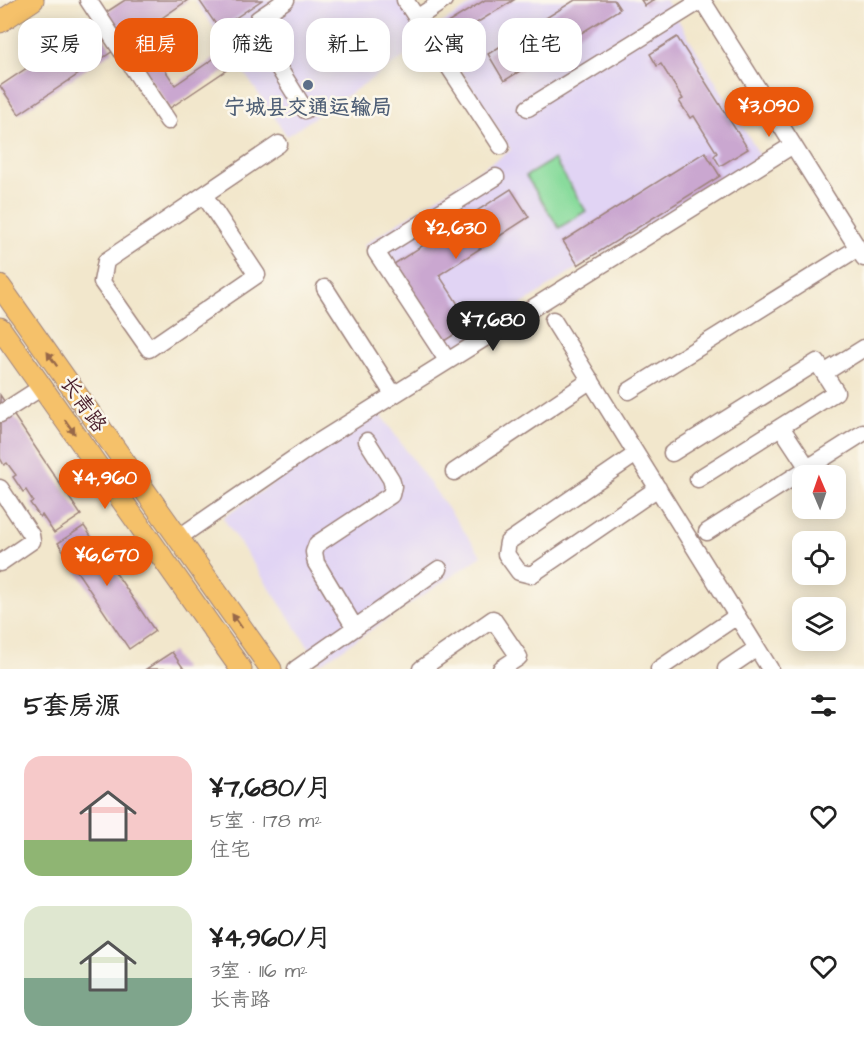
<!DOCTYPE html>
<html lang="zh">
<meta charset="utf-8">
<style>
:root{--surface:#fff;--page:#f2f2f2;--text:#222;--muted:#767676;--accent:#ea580c}
body{margin:0;font-family:"Architects Daughter","LXGW WenKai TC",sans-serif;background:var(--page);color:var(--text);height:100vh;display:flex;flex-direction:column;font-size:22px;white-space:nowrap}
*{box-sizing:border-box;margin:0}
p{font-size:20px;color:var(--muted)}
.icon{flex:none;width:33px;height:33px;fill:none;stroke:currentColor;stroke-width:2;stroke-linecap:round;stroke-linejoin:round}
.map{position:relative;height:669px;overflow:hidden}
.sheet{display:flex;flex-direction:column;background:var(--surface);flex:1}
.sheet>*{flex:none}
.guide{position:absolute;left:18px;top:18px;width:828px;height:54px;display:flex;gap:12px}
.needle{width:39px;rotate:358deg}
.controls{position:absolute;left:792px;top:465px;display:grid;gap:12px}
.controls a{display:grid;place-items:center;width:54px;height:54px;border-radius:12px;background:var(--surface);box-shadow:0 3px 15px #0003;font-size:30px}
.price{position:absolute;translate:-50% -51px;padding:0 14px;border-radius:21px;background:var(--accent);color:#fff;font-size:20px;line-height:39px;filter:drop-shadow(0 2px 3px #0008)}
.price::after{content:'';position:absolute;left:50%;top:36px;width:18px;height:14px;margin-left:-9px;background:inherit;clip-path:polygon(0 0,100% 0,50% 100%)}
.price.on{background:#222;color:#fff}
ul{padding:0;list-style:none}
li{display:flex;align-items:center;gap:18px;height:150px;padding:0 24px}
li span{display:grid;place-items:center;flex:none;width:168px;height:120px;border-radius:18px;color:#555}
li>.icon{margin-inline-start:auto}
span .icon{width:72px;height:72px;fill:#fffc;stroke-width:1}
li b{font-size:26px}
h2{display:flex;justify-content:space-between;align-items:center;height:72px;padding:0 24px;font-size:26px}
.tag{padding:0 21px;border-radius:18px;background:var(--surface);box-shadow:0 3px 15px #0003;font-size:21px;line-height:54px}
.tag.on{background:var(--accent);color:#fff}
.map>svg:first-child{display:block}
.built{fill:#e1d4f4}
.green{fill:#89db9c;stroke:#6a7d64;stroke-width:1.5}
.building{fill:#caa7d0}
.lines{fill:none;stroke-linecap:round;stroke-linejoin:round}
.minor-casing{stroke:#9e837c;stroke-width:19}
.major-casing{stroke:#9e837c;stroke-width:23}
.minor{stroke:#fff;stroke-width:16}
.major{stroke:#f5c16b;stroke-width:21}
.oneway{fill:#976848}
.service-dot{fill:#5c6f8a;stroke:#fbf7ec;stroke-width:2}
.labels{text-anchor:middle;stroke-width:5;stroke-linejoin:round;paint-order:stroke}
.service-label{font-size:21px;font-weight:bold;fill:#4e5e75;stroke:#fbf7ec}
.street-label{font-size:21px;fill:#4a1f2b;stroke:#fbf7ec}
</style>
<div class="map">
<svg width="864" height="669" viewBox="0 0 864 669">
<rect width="100%" height="100%" fill="#fbf7ec"/>
<filter id="ink" filterUnits="userSpaceOnUse"><feTurbulence type="fractalNoise" baseFrequency=".0167" numOctaves="2"/><feDisplacementMap in="SourceGraphic" scale="12" xChannelSelector="R" yChannelSelector="G"/><feConvolveMatrix kernelMatrix="1 2 1 2 8 2 1 2 1" color-interpolation-filters="sRGB"/></filter>
<filter id="wash" filterUnits="userSpaceOnUse"><feTurbulence type="fractalNoise" baseFrequency=".008" numOctaves="4" result="noise"/><feDisplacementMap in="SourceGraphic" scale="24" xChannelSelector="R" yChannelSelector="G"/><feGaussianBlur stdDeviation="1.35" result="paint"/><feColorMatrix in="noise" values="0 0 0 0 0 0 0 0 0 0 0 0 0 0 0 0 0 1.4 0 .05"/><feComposite in="paint" operator="in"/></filter>
<g filter="url(#wash)">
<rect width="100%" height="100%" fill="#f2e7cc"/>
<path class="built" d="M195 0H398L428 41 287 136Z
M479 0H666L761 157 567 274 441 359 364 245 511 150 434 28Z
M378 411 482 556 320 664 223 518Z"/>
<path class="green" d="M554 159 586 211 559 228 526 176Z"/>
<g id="blocks">
<path class="building" d="M125 0H188L140 33 175 85 225 51 234 65 170 108 105 13Z
M199 0H262L219 29Z
M485 0H514L444 43 436 30Z
M575 0H614L620 9 504 81 488 54Z
M641 0H654L645 6Z
M94 23 113 51 19 114 0 86Z
M677 37 748 149 720 166 714 156 717 153 694 116 690 118 679 101 683 99 661 64 657 66 650 54Z
M705 152 720 176 578 265 563 241Z
M511 189 529 217 439 275 471 324 444 341 394 264Z
M0 395 81 515 54 533 42 515 40 517 30 503 33 501 26 490 23 492 13 477 16 475 7 463 4 465 0 458Z
M84 526 155 631 129 649 58 543Z
M172 652 184 669H146Z"/>
</g>
</g>
<g filter="url(#ink)">
<use href="#blocks" fill-opacity="0" stroke="#9e837c" stroke-width="1.5"/>
<g class="lines">
<g class="minor-casing">
<path id="minor" d="M88 0 168 121
M286 0 258 19 255 30 305 110
M405 0 501 146
M702 0 864 258
M417 18 444 0
M528 108 702 0
M204 195 257 275 149 349 102 282 106 261 279 144
M325 288 393 394
M553 320 770 669
M447 360 376 252 496 177
M824 373 864 348
M629 391 858 248
M0 414 42 387
M781 427 808 468
M672 453 817 362 836 392 698 479
M636 454 508 542 506 554 519 572 531 575 658 488
M454 472 591 380
M0 488 31 535 32 541 0 563
M707 532 863 433
M178 538 312 446 793 145
M355 628 316 563 314 552 317 544 391 495 393 486 391 479 367 441
M296 669 439 569
M421 669 493 619 519 657 501 669
M659 669 737 616
M726 669 757 648"/>
</g>
<g class="major-casing">
<path id="major" d="M0 22 33 0
M0 286 271 669
M0 328 241 669"/>
</g>
<use href="#minor" class="minor"/>
<use href="#major" class="major"/>
</g>
<defs><path id="oneway-solid" d="M-6-.8H1V-3.2L6.5 0L1 3.2V.8H-6Z" transform="scale(1.5)"/></defs>
<g class="oneway">
<use href="#oneway-solid" transform="translate(52 359) rotate(-125)"/>
<use href="#oneway-solid" transform="translate(70 427) rotate(55)"/>
<use href="#oneway-solid" transform="translate(237 621) rotate(-125)"/>
</g>
</g>
<circle class="service-dot" cx="308" cy="85" r="6"/>
<g class="labels">
<g class="service-label">
<text x="308" y="114">宁城县交通运输局</text>
</g>
<g class="street-label">
<text transform="translate(84 404) rotate(55)" y="7">长青路</text>
</g>
</g>
</svg>
<div class="controls">
<a><svg class="needle" viewBox="-14 -14 28 28"><path d="M0-13l5 13h-10z" fill="#e53935"/><path d="M0 13l5-13h-10z" fill="#767676"/></svg></a>
<a><svg class="icon" aria-label="locate" viewBox="0 0 24 24"><circle cx="12" cy="12" r="6"/><path d="M12 2v4M12 18v4M2 12h4M18 12h4"/></svg></a>
<a><svg class="icon" aria-label="layers" viewBox="0 0 24 24"><path d="M12 4l9 5-9 5-9-5zM3 14l9 5 9-5"/></svg></a>
</div>
<b class="price" style="left:769px;top:138px">¥3,090</b>
<b class="price" style="left:456px;top:260px">¥2,630</b>
<b class="price on" style="left:493px;top:352px">¥7,680</b>
<b class="price" style="left:105px;top:510px">¥4,960</b>
<b class="price" style="left:107px;top:587px">¥6,670</b>
<div class="guide">
<a class="tag">买房</a>
<a class="tag on">租房</a>
<a class="tag">筛选</a>
<a class="tag">新上</a>
<a class="tag">公寓</a>
<a class="tag">住宅</a>
</div>
</div>
<section class="sheet">
<h2>5套房源<svg class="icon" aria-label="filters" viewBox="0 0 24 24"><path d="M4 7h16M4 17h16"/><circle cx="9" cy="7" r="2"/><circle cx="15" cy="17" r="2"/></svg></h2>
<ul>
<li><span style="background:linear-gradient(#f6c9c9 70%,#8fb573 0)"><svg class="icon" aria-label="home" viewBox="0 0 24 24"><path d="M3 11l9-7 9 7M6 9v11h12V9"/></svg></span><div><b>¥7,680/月</b><p>5室 · 178 m²</p><p>住宅</p></div><svg class="icon" aria-label="heart" viewBox="0 0 24 24"><path d="M12 20l-8-8c-3-5 5-10 8-4 3-6 11-1 8 4z"/></svg></li>
<li><span style="background:linear-gradient(#dfe7d0 60%,#7fa58c 0)"><svg class="icon" aria-label="home" viewBox="0 0 24 24"><path d="M3 11l9-7 9 7M6 9v11h12V9"/></svg></span><div><b>¥4,960/月</b><p>3室 · 116 m²</p><p>长青路</p></div><svg class="icon" aria-label="heart" viewBox="0 0 24 24"><path d="M12 20l-8-8c-3-5 5-10 8-4 3-6 11-1 8 4z"/></svg></li>
</ul>
</section>
